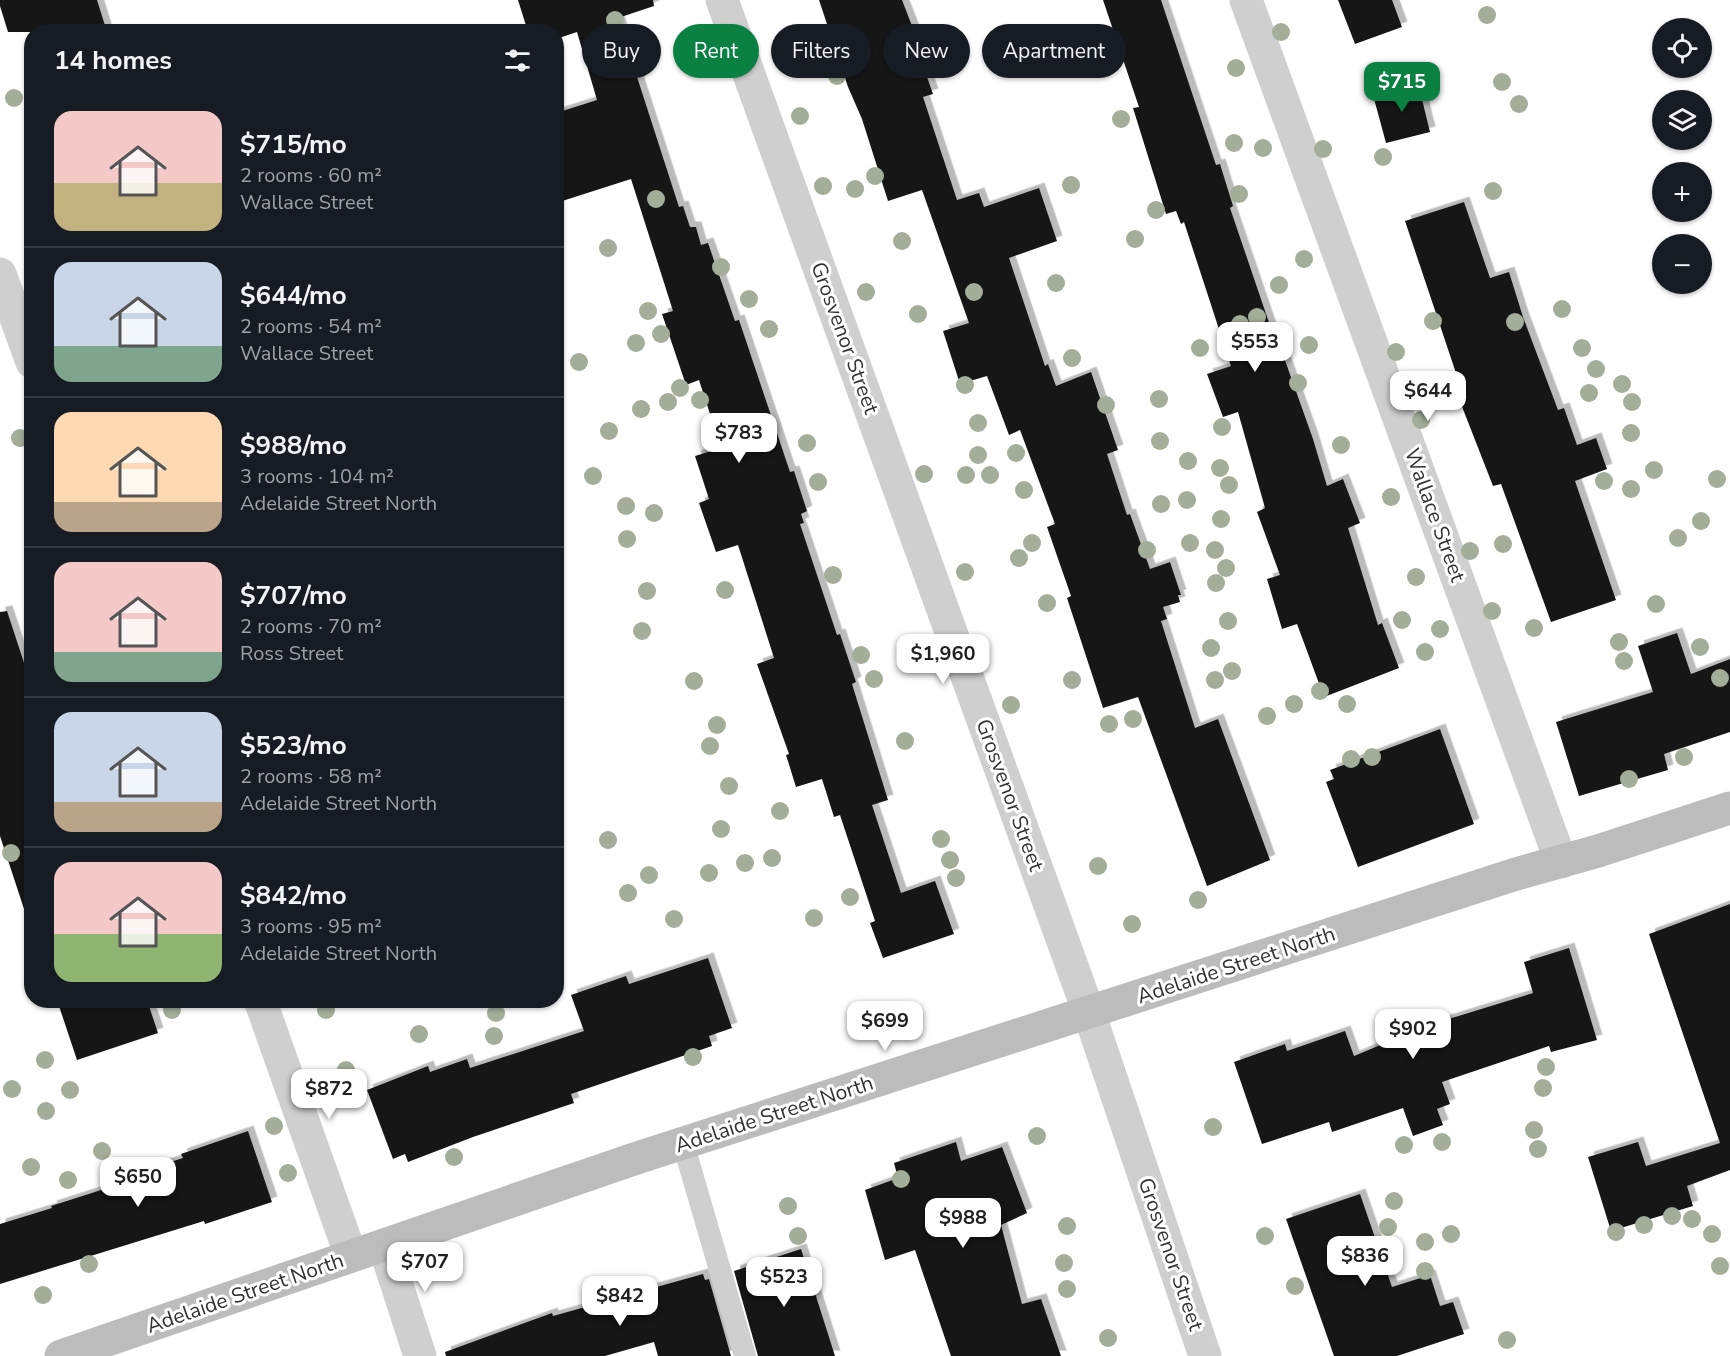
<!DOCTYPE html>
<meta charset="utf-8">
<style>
:root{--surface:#171b24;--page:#20242c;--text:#f1f3f6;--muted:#9ea1a6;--line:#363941;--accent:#0b8043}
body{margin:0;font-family:"Nunito Sans",sans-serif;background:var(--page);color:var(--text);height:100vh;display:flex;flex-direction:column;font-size:22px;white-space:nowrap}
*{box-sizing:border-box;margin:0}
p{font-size:20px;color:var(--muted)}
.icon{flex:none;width:33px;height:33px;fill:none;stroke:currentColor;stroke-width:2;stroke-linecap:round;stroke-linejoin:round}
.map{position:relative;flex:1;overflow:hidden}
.panel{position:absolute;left:24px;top:24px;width:540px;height:984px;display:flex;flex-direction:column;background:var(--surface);border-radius:24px;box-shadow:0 2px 4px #0004}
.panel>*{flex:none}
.guide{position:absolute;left:582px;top:24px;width:570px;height:54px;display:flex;gap:12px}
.tools{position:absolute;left:1652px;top:18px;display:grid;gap:12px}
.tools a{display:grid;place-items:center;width:60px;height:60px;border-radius:50%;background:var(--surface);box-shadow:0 2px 4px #0004;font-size:30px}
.price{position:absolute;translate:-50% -51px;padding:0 14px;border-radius:12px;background:#fff;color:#222;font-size:20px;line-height:39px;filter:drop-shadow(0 2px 3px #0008)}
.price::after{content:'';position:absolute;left:50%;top:36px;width:18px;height:14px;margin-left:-9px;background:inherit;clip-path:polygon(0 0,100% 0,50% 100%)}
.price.selected{background:var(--accent);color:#fff}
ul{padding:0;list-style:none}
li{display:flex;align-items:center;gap:18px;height:150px;padding:0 30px}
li+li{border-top:2px solid var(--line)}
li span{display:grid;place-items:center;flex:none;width:168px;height:120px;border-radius:18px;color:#555}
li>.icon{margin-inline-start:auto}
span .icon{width:72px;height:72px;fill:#fffc;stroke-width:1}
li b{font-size:26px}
h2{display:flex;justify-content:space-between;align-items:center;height:72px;padding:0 30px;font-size:26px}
.chip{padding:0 21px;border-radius:27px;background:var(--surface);box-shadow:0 2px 4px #0004;font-size:21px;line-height:54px}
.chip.selected{background:var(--accent);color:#fff}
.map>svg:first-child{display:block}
.building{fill:#191919;filter:url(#shadow)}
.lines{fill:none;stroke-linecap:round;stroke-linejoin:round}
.lane{stroke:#cfcfcf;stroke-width:22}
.street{stroke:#cfcfcf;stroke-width:33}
.secondary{stroke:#bcbcbc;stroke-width:33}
.tree{fill:#a3ad97}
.labels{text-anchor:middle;stroke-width:6;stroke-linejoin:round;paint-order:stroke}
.street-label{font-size:21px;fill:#323232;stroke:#fff}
</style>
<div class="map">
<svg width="1730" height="1356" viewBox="0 0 1730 1356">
<defs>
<filter id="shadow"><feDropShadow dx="5.5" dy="-5.5" stdDeviation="0" flood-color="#0004"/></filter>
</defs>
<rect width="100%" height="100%" fill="#fff"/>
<path class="building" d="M0 0H97L107 32H8L0 6Z
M518 0H653L654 6 618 18 679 207 683 206 690 227H696L701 245 708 243 735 321 739 320 790 472 794 471 807 511 801 514 804 523 800 524 837 635 840 634 856 682 852 684 888 800 872 805 901 893 935 881 954 934 883 958 870 923 875 921 840 815 834 817 822 779 796 787 786 755 789 754 757 664 774 658 738 545 716 552 699 503 709 499 695 456 721 448 699 380 686 385 662 314 673 311 631 179 556 203V113L597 100 577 32 556 39V32H528Z
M819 0H902L931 75 927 77 933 94 923 97 957 200 979 193 984 207 1039 188 1057 241 1009 258 1045 366 1048 364 1056 386 1091 372 1118 450 1107 454 1127 515 1130 514 1150 569 1170 562 1181 595H1178L1180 602 1163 607 1167 619 1161 621 1195 728 1218 719 1270 860 1207 886 1138 697 1103 708 1067 598 1071 596 1047 527 1055 524 1020 430 1009 435 987 376 960 384 943 331 969 323 922 190 888 201 862 119 848 87Z
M1103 0H1161L1216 165 1220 164 1233 206 1230 208 1278 349H1281L1313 439 1327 486 1343 479 1360 523 1348 528 1378 625 1382 623 1399 668 1324 697 1297 624 1282 629 1267 579 1280 575 1257 512 1265 508 1238 412 1223 417 1207 374 1231 366 1184 222 1181 224 1176 211 1166 214 1133 108 1139 107Z
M1338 0H1392L1402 27 1355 44Z
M1418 83 1430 132 1386 143 1373 95Z
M1464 202 1490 278 1509 272 1523 317 1558 410 1564 408 1577 445 1596 438 1607 469 1575 481 1616 600 1551 622 1501 484 1493 486 1452 381 1458 379 1405 221Z
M7 611 32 687V911L25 912 0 836V612Z
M1677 633 1691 674 1730 659V732L1664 754 1668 770 1579 796 1556 722 1653 692 1638 646Z
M1440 729 1474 824 1358 867 1326 782 1334 779 1330 770Z
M1730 904V1170L1687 1186 1693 1206 1611 1231 1588 1157 1638 1142 1646 1166 1720 1143 1649 934Z
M1569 948 1597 1040 1551 1052 1549 1046 1442 1082 1450 1104 1437 1109 1443 1125 1413 1136 1403 1108 1332 1132 1329 1122 1262 1144 1234 1062 1285 1044 1287 1051 1345 1031 1354 1056 1426 1026 1533 993 1524 962Z
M708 958 732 1028 709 1036 712 1046 571 1094 574 1103 473 1137 408 1162 405 1154 393 1159 367 1090 428 1066 430 1072 467 1059 470 1068 584 1031 571 995 626 976 629 984Z
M57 1000H147L158 1033 77 1060Z
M248 1131 272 1202 205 1224 204 1221 0 1284V1224L52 1208 51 1206 120 1184 119 1178 183 1158 181 1154Z
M956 1142 961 1161 1002 1147 1027 1213 1001 1225 1022 1304 1041 1299 1061 1356H951L915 1250 885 1260 865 1190 898 1178 894 1163Z
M1360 1194 1392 1287 1430 1275 1440 1306 1453 1302 1464 1334 1397 1356H1334L1286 1219Z
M801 1249 835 1356H758L734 1271Z
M703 1274 705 1280 709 1279 731 1356H658L654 1342 605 1356H446L445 1352 552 1313 553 1316Z"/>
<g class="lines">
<path class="lane" d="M683 1143 745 1356"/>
<path class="street" d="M722 0 1089 1013 1205 1356
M1246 0 1561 862
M0 274 32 362
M260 1000 351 1256
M384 1245 420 1356"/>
<path class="secondary" d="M61 1356 634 1159 1516 874 1598 851 1730 808"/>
</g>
<g class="tree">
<circle cx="1487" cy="15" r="9"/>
<circle cx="615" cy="20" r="9"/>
<circle cx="1281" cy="32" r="9"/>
<circle cx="1236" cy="68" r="9"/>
<circle cx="837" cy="76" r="9"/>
<circle cx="1502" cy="82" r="9"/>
<circle cx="14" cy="98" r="9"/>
<circle cx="1519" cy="104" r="9"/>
<circle cx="800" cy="116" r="9"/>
<circle cx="1121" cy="119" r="9"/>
<circle cx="1234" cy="143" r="9"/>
<circle cx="1263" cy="148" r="9"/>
<circle cx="1323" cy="149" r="9"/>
<circle cx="1383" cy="157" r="9"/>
<circle cx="875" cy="176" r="9"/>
<circle cx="1071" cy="185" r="9"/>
<circle cx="823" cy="186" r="9"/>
<circle cx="855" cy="189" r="9"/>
<circle cx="1493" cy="191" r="9"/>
<circle cx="1239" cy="194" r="9"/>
<circle cx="656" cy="199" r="9"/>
<circle cx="1156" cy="210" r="9"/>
<circle cx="1135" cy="239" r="9"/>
<circle cx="902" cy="241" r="9"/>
<circle cx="608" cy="248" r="9"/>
<circle cx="1304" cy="259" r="9"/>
<circle cx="721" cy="267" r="9"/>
<circle cx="1056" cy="283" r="9"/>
<circle cx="1279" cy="285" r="9"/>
<circle cx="866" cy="292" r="9"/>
<circle cx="974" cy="292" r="9"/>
<circle cx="749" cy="299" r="9"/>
<circle cx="1562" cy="309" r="9"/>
<circle cx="648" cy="311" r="9"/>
<circle cx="918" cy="314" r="9"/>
<circle cx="1257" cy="317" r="9"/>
<circle cx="1433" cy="321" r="9"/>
<circle cx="1515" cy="322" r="9"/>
<circle cx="1240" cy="324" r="9"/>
<circle cx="769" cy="329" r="9"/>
<circle cx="661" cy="334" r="9"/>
<circle cx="636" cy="343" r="9"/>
<circle cx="1309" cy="345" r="9"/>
<circle cx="1200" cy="348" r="9"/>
<circle cx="1582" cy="348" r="9"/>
<circle cx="1396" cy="352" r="9"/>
<circle cx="1072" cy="358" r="9"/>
<circle cx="579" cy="362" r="9"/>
<circle cx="1596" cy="369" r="9"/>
<circle cx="1298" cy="383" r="9"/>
<circle cx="1622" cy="384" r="9"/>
<circle cx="965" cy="385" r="9"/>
<circle cx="680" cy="388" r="9"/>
<circle cx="1589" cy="393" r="9"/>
<circle cx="1159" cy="399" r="9"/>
<circle cx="700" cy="400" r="9"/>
<circle cx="1448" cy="401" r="9"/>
<circle cx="668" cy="402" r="9"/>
<circle cx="1632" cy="402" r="9"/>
<circle cx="1106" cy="405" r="9"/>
<circle cx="641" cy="409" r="9"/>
<circle cx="1421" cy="420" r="9"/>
<circle cx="978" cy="423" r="9"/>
<circle cx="1222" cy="427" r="9"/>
<circle cx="609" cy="431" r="9"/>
<circle cx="1631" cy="433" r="9"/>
<circle cx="20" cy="438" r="9"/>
<circle cx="1160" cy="441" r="9"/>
<circle cx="807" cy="443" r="9"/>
<circle cx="1341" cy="445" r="9"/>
<circle cx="1016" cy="453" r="9"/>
<circle cx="978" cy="455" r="9"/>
<circle cx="1188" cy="461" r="9"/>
<circle cx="1220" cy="468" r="9"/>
<circle cx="1654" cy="470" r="9"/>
<circle cx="924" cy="474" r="9"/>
<circle cx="966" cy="475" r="9"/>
<circle cx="990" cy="475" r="9"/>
<circle cx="593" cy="476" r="9"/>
<circle cx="1717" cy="479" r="9"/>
<circle cx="1604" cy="481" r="9"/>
<circle cx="818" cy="482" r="9"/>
<circle cx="1229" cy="485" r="9"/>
<circle cx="1631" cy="489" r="9"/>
<circle cx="1024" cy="490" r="9"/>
<circle cx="1391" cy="497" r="9"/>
<circle cx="1187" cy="500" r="9"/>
<circle cx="1161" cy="504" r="9"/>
<circle cx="626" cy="506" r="9"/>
<circle cx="654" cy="513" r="9"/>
<circle cx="1221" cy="519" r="9"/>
<circle cx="1701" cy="521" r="9"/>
<circle cx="1678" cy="538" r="9"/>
<circle cx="627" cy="539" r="9"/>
<circle cx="1032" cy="543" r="9"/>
<circle cx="1190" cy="543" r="9"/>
<circle cx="1503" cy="544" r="9"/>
<circle cx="1147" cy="550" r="9"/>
<circle cx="1215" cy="550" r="9"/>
<circle cx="1470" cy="551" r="9"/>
<circle cx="1019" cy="558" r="9"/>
<circle cx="1226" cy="568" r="9"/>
<circle cx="965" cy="572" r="9"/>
<circle cx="833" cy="575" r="9"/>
<circle cx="1416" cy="577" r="9"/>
<circle cx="1216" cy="583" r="9"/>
<circle cx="725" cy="590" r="9"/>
<circle cx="647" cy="591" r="9"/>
<circle cx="1047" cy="603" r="9"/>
<circle cx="1656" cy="604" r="9"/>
<circle cx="1492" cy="611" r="9"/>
<circle cx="1402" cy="620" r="9"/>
<circle cx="1228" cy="621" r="9"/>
<circle cx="1534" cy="628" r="9"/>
<circle cx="1440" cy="629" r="9"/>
<circle cx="642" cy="631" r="9"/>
<circle cx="1619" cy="642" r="9"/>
<circle cx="1700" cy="647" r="9"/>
<circle cx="1211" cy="648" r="9"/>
<circle cx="1425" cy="652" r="9"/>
<circle cx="861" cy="655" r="9"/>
<circle cx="1624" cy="661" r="9"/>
<circle cx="1232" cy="671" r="9"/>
<circle cx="1720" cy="678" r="9"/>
<circle cx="874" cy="679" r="9"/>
<circle cx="1072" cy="680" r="9"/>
<circle cx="1215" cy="680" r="9"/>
<circle cx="694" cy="681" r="9"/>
<circle cx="1320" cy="691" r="9"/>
<circle cx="1294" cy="704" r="9"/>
<circle cx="1347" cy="704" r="9"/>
<circle cx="1011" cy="705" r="9"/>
<circle cx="1267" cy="716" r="9"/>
<circle cx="1133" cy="719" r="9"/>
<circle cx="1109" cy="724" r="9"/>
<circle cx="717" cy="725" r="9"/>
<circle cx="905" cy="741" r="9"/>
<circle cx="710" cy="746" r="9"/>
<circle cx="1372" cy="757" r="9"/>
<circle cx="1684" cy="757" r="9"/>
<circle cx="1351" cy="759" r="9"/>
<circle cx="1629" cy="779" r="9"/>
<circle cx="729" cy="786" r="9"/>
<circle cx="780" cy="811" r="9"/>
<circle cx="721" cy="829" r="9"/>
<circle cx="941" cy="839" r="9"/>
<circle cx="608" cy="840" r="9"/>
<circle cx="11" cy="853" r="9"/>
<circle cx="772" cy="858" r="9"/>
<circle cx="950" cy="860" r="9"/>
<circle cx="745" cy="863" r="9"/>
<circle cx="1098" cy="866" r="9"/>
<circle cx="709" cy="873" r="9"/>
<circle cx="649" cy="875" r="9"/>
<circle cx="956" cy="878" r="9"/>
<circle cx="628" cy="893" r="9"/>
<circle cx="850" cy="897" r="9"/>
<circle cx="1198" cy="900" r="9"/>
<circle cx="814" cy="918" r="9"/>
<circle cx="674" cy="919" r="9"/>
<circle cx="1132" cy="924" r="9"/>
<circle cx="172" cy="1010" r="9"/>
<circle cx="326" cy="1010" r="9"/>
<circle cx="496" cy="1013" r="9"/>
<circle cx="419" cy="1034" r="9"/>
<circle cx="494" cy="1036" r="9"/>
<circle cx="693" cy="1057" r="9"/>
<circle cx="45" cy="1060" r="9"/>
<circle cx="1546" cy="1067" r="9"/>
<circle cx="346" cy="1070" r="9"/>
<circle cx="1543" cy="1088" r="9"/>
<circle cx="12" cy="1089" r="9"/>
<circle cx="70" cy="1090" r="9"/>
<circle cx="46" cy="1111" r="9"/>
<circle cx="274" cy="1126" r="9"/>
<circle cx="1213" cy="1127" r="9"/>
<circle cx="1534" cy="1130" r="9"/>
<circle cx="1037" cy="1136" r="9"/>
<circle cx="1442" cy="1142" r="9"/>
<circle cx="1404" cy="1145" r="9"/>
<circle cx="1538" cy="1149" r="9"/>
<circle cx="102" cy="1151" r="9"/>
<circle cx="454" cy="1157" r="9"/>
<circle cx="31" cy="1167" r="9"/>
<circle cx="288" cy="1173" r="9"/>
<circle cx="901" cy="1179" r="9"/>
<circle cx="68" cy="1180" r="9"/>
<circle cx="1394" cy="1201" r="9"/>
<circle cx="788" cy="1206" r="9"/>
<circle cx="1672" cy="1216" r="9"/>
<circle cx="1692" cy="1219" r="9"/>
<circle cx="1644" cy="1225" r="9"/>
<circle cx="1067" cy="1226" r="9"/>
<circle cx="1388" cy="1227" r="9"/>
<circle cx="1616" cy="1232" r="9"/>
<circle cx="1451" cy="1234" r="9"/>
<circle cx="1712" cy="1234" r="9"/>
<circle cx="798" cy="1236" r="9"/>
<circle cx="1265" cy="1236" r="9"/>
<circle cx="1425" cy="1242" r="9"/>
<circle cx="1064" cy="1263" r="9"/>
<circle cx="89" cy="1264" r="9"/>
<circle cx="1720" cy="1266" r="9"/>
<circle cx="1425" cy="1271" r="9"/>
<circle cx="1295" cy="1286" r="9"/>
<circle cx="1067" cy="1289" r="9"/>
<circle cx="43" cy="1295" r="9"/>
<circle cx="1108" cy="1338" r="9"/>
<circle cx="1507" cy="1340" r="9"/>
</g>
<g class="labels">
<g class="street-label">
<text transform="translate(845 338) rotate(70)" y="7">Grosvenor Street</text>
<text transform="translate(1435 515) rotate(70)" y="7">Wallace Street</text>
<text transform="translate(1010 795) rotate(70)" y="7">Grosvenor Street</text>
<text transform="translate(1236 965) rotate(-18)" y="7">Adelaide Street North</text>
<text transform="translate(774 1114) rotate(-18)" y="7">Adelaide Street North</text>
<text transform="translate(1171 1254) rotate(71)" y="7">Grosvenor Street</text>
<text transform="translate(245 1293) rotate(-19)" y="7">Adelaide Street North</text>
</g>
</g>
</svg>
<div class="tools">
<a><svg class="icon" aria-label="locate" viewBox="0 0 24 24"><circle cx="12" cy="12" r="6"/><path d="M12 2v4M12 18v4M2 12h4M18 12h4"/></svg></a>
<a><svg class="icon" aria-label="layers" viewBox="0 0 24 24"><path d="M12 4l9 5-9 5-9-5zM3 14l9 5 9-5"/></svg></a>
<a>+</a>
<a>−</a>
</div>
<b class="price selected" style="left:1402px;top:113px">$715</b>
<b class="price" style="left:1255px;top:373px">$553</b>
<b class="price" style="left:1428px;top:422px">$644</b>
<b class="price" style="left:739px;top:464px">$783</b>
<b class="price" style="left:943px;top:685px">$1,960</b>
<b class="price" style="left:885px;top:1052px">$699</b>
<b class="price" style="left:1413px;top:1060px">$902</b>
<b class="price" style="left:329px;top:1120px">$872</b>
<b class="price" style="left:138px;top:1208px">$650</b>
<b class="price" style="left:963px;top:1249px">$988</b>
<b class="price" style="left:1365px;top:1287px">$836</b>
<b class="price" style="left:425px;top:1293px">$707</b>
<b class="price" style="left:784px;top:1308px">$523</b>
<b class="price" style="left:620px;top:1327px">$842</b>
<div class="guide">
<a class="chip">Buy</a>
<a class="chip selected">Rent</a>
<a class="chip">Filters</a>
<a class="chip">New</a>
<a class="chip">Apartment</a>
</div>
<section class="panel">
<h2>14 homes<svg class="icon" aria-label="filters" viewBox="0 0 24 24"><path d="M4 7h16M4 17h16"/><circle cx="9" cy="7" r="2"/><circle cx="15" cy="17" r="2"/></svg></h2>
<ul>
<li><span style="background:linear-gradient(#f6c9c9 60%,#c2b280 0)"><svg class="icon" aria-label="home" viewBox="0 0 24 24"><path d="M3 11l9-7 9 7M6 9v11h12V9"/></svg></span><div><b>$715/mo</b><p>2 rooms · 60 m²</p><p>Wallace Street</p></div></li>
<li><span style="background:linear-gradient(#c9d6e8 70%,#7fa58c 0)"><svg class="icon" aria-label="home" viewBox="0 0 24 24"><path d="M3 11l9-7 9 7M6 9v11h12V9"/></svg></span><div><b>$644/mo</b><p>2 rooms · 54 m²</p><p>Wallace Street</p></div></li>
<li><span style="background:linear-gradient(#ffd9b3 75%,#b9a48a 0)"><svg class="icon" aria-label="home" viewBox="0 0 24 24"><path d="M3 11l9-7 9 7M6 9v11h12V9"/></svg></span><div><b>$988/mo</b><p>3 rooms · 104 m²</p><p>Adelaide Street North</p></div></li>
<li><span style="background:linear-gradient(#f6c9c9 75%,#7fa58c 0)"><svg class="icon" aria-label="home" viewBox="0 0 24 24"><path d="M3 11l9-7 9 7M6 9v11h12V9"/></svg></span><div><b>$707/mo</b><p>2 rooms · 70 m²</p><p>Ross Street</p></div></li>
<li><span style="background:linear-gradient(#c9d6e8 75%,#b9a48a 0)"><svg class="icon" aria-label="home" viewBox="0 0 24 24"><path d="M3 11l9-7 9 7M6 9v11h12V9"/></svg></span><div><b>$523/mo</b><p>2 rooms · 58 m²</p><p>Adelaide Street North</p></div></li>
<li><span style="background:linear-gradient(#f6c9c9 60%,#8fb573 0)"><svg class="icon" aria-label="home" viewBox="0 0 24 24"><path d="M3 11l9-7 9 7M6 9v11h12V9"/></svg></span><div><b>$842/mo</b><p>3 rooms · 95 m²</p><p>Adelaide Street North</p></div></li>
</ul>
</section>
</div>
